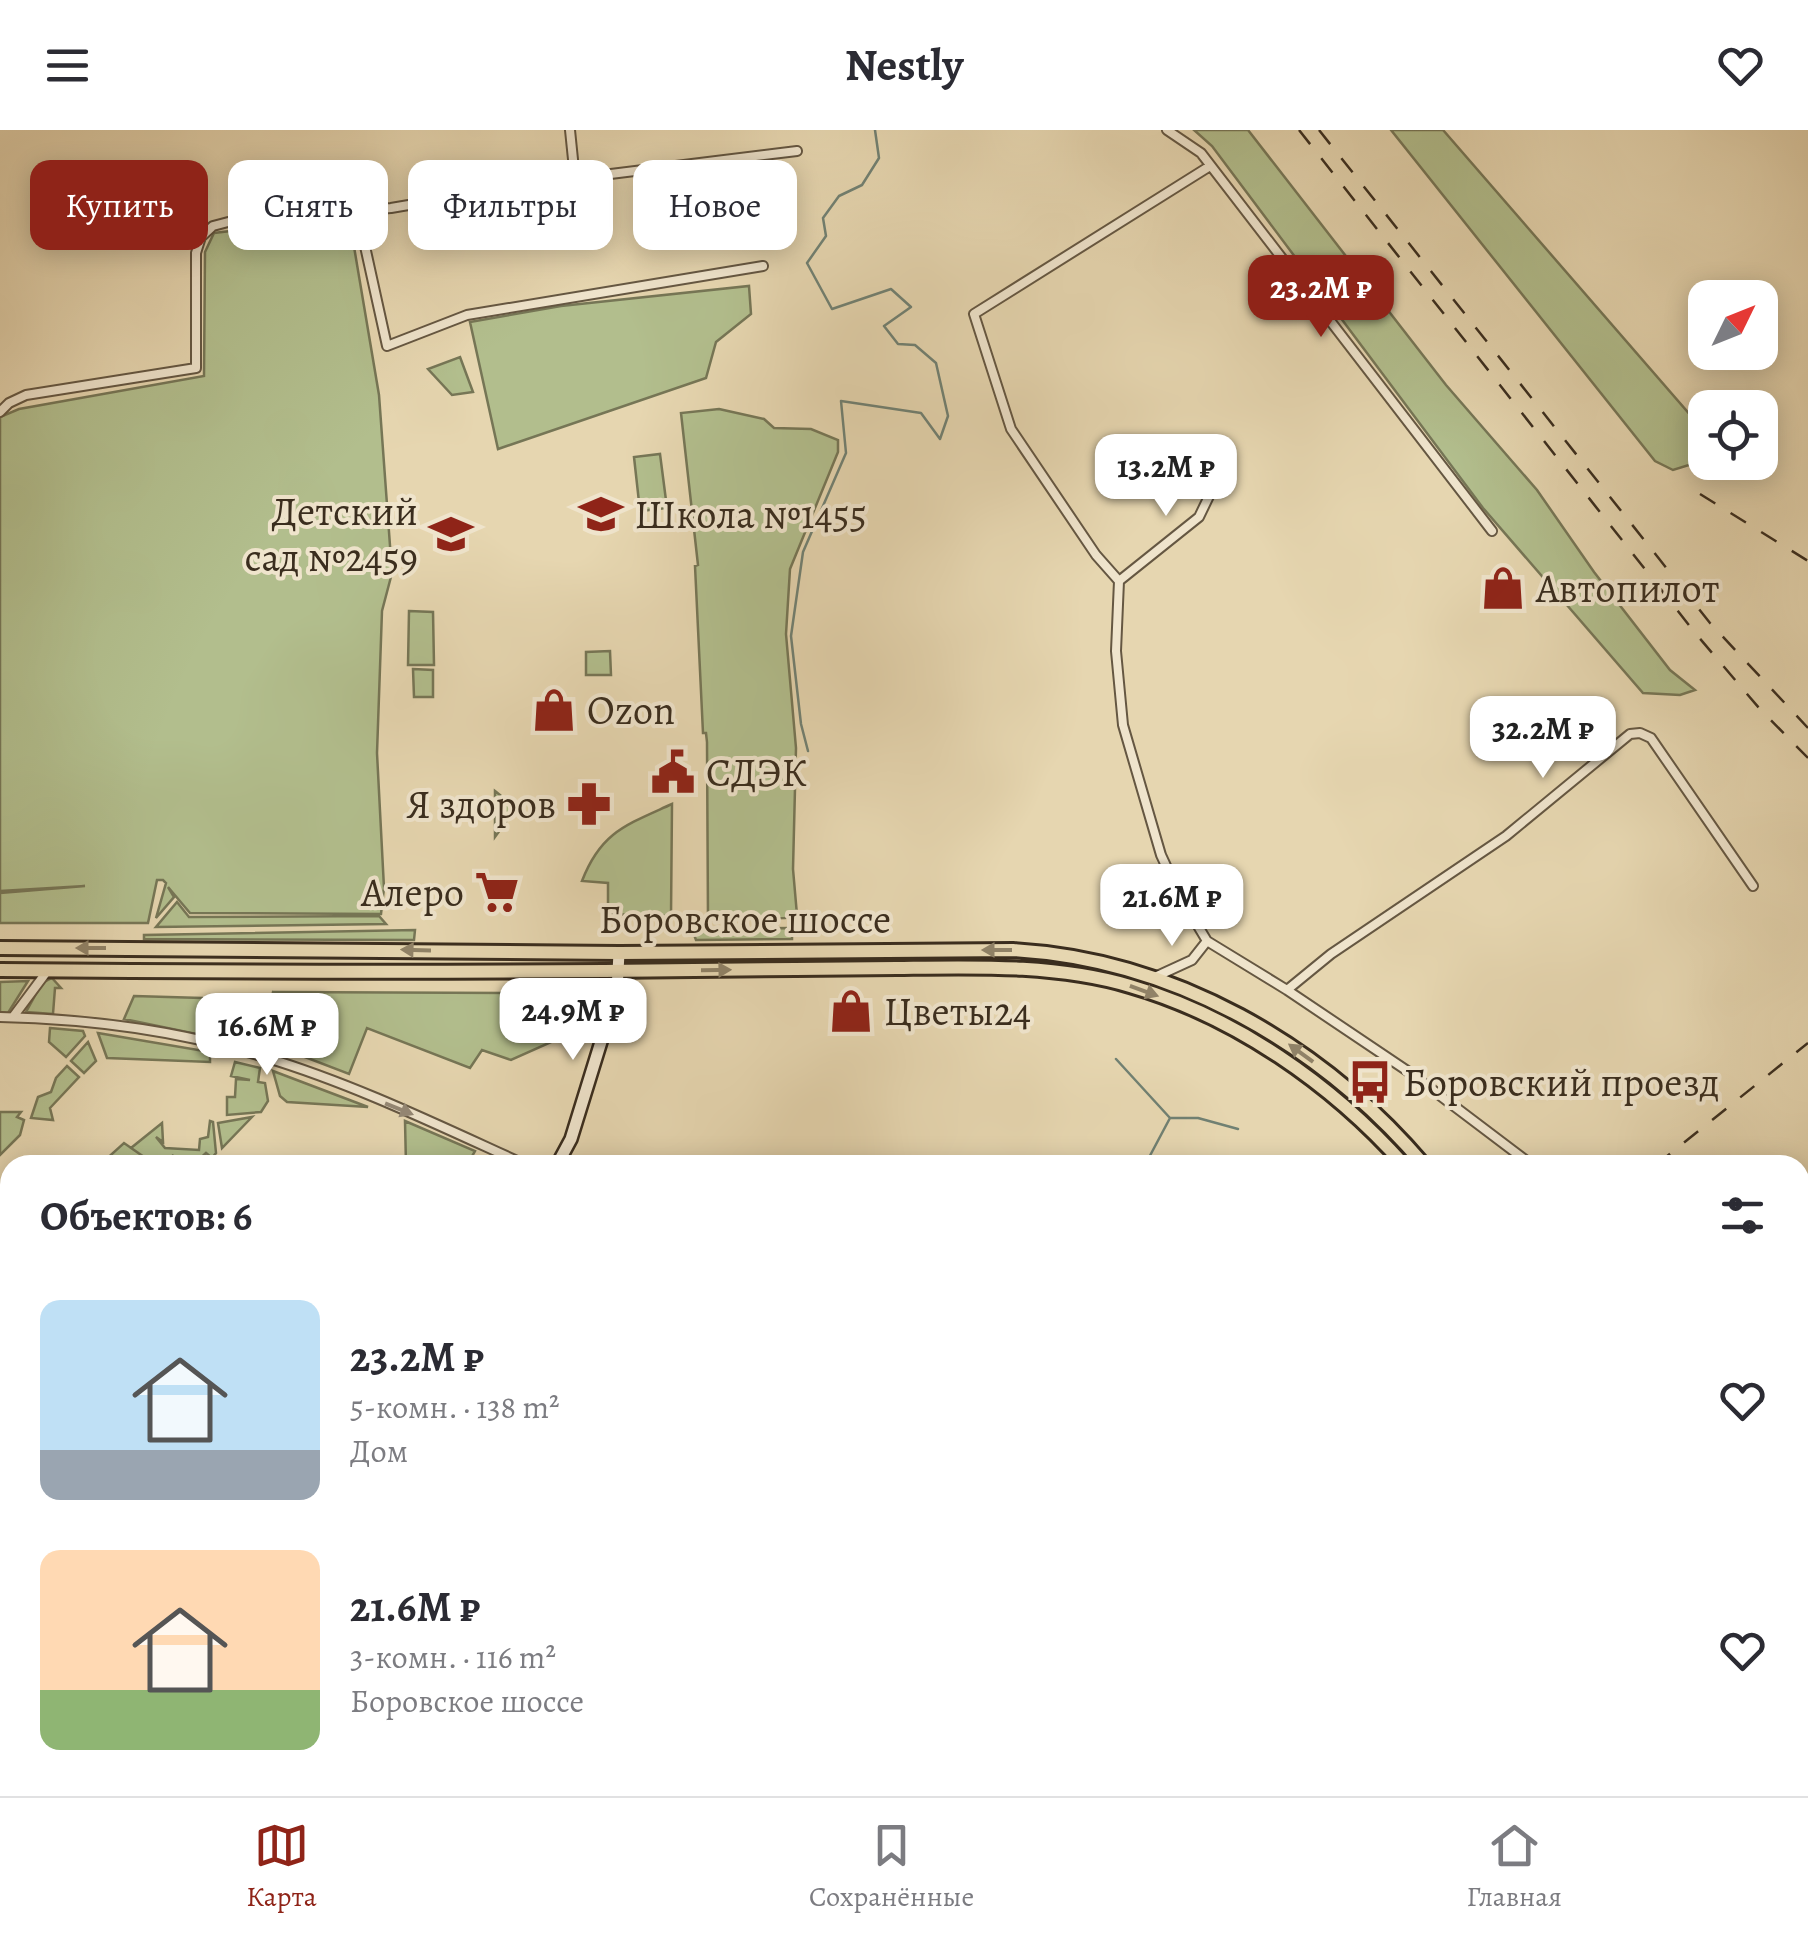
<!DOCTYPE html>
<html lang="ru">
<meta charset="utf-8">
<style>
:root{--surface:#fff;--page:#f7f7f7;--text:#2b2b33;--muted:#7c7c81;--line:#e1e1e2;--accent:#8f2418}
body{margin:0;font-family:Alegreya,serif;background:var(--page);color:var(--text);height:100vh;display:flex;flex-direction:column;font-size:38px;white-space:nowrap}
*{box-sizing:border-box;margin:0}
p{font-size:32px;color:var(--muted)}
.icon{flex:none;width:55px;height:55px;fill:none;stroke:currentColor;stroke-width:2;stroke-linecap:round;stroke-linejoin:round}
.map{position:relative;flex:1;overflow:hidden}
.sheet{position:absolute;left:0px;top:1025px;width:1810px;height:642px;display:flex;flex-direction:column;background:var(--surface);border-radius:30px 30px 0 0;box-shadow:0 5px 25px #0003}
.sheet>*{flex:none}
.hud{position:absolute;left:30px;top:30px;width:1000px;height:90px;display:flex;gap:20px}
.needle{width:65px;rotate:47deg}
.controls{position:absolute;left:1688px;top:150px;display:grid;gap:20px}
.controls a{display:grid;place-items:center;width:90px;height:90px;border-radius:20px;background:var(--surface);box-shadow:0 5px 25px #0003;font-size:50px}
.price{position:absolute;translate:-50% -85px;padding:0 22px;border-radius:20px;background:#fff;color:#222;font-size:32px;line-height:65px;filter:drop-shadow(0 2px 5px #0008)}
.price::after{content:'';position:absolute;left:50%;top:60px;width:30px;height:22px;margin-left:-15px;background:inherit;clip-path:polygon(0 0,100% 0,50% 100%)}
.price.active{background:var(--accent);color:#fff}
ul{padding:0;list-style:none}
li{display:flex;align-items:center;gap:30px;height:250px;padding:0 40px}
li span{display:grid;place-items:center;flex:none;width:280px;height:200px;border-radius:20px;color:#555}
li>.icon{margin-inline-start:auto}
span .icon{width:120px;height:120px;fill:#fffc;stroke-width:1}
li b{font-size:42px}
h2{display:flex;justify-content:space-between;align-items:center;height:120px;padding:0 40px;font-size:42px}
.chip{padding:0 35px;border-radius:20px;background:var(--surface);box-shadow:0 5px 25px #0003;font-size:35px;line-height:90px}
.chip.active{background:var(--accent);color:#fff}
header{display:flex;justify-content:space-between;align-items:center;height:130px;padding:0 40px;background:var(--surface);font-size:45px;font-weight:700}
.dock{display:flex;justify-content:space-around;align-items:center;height:140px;border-top:2px solid var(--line);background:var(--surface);font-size:28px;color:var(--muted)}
.dock a{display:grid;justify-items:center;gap:5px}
.dock .active{color:var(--accent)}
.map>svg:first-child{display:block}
.green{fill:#b2be8d;stroke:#767656;stroke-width:2.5}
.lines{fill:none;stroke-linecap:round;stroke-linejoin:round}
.stream{stroke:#718173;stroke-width:2.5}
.street-casing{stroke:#655742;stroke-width:12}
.secondary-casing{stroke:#3a2d1e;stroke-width:16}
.primary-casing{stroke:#3a2d1e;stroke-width:18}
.street{stroke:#efe4cc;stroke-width:8}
.secondary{stroke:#efe4cc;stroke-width:11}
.primary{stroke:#e6d6b0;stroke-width:12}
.rail{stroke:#3a2d1e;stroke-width:2.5;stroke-dasharray:18 18;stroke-linecap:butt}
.oneway{fill:#908267}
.oneway2{fill:#948875}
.labels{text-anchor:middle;stroke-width:8;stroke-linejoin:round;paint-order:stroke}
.poi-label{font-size:40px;fill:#3a2d1e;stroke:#efe4cc;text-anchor:start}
.street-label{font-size:40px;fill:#3a2d1e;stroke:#efe4cc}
</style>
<header><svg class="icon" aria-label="menu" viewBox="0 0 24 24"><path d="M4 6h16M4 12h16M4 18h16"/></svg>Nestly<svg class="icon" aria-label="heart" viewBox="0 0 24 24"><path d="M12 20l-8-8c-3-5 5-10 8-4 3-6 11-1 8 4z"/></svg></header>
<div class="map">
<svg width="1808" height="1666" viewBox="0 0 1808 1666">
<rect width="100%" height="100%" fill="#e6d6b0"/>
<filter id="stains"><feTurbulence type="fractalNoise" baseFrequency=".002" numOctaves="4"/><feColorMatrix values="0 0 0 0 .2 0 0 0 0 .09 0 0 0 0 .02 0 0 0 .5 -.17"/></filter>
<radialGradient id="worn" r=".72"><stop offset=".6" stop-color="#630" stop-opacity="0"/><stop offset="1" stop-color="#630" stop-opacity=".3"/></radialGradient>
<path class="green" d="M1194 0H1248L1446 255 1537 360 1594 442 1670 540 1695 560 1680 565 1643 563 1483 378 1212 16Z
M1391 0H1443L1705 302V330L1673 340 1655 331Z
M349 87 379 265 392 443 382 481 377 623 384 758 381 784 190 783 168 757 174 767 156 788 166 753 163 750H157L148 793H0V763L85 756 0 761V287L19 279 204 246 205 122 214 103Z
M749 156 751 184 716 212 706 248 498 319 470 192 561 176Z
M460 227 473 262 452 265 428 239Z
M719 279 764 289 774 298 811 299 838 310V322L790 439 786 504 796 618 793 739 797 785 785 788 708 790 707 612 706 603H703L695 436 698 435 681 283Z
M660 324 667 378 640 381 634 327Z
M409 481 433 482 434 535H408Z
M610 521 611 545H586V522Z
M413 539 433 540V567H414Z
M495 661 516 678 495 707Z
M672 674 671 786 608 784V753L582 751C601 702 626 695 672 674Z
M177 772 189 787 379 786 386 794 156 797Z
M792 798V809L696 810 692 799Z
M415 800 414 810 144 809V805Z
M52 848 61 858H55L53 884 26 882 42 853Z
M28 851 8 883 0 882V852Z
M272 862 527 863 583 867 585 897 511 930 482 920 470 938 367 898 349 944 297 924 315 880Z
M134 866 202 868 206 906 124 889Z
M50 898 83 901 85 906 66 927 49 912Z
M98 903 210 922V932L107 928Z
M88 912 96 931 84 943 71 931Z
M235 932 260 938 258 952 265 953 268 971 261 982 227 985V967H235L236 949 250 950 231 946Z
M67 936 79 947 50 978 53 990 31 988 38 967 51 962 56 948Z
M273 941 368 977 287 972 280 966Z
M0 982H21L17 987 24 990 20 1005 0 1025Z
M252 987 222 1018 218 993Z
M210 991 213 992 216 1023 212 1028 206 1023 193 1035H172L177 1030 172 1025 174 1030 169 1035H156L148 1029 153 1035H106L103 1032 124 1013 147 1029 131 1018 162 993 163 1012 156 1007 165 1018 199 1020 200 1009 208 1007Z
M405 991 475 1021 467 1035H406Z
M10 1599V1658H203L196 1666H0V1620Z"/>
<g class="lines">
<path class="stream" d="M808 621 801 594 791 506 803 422 846 323 841 271 921 283 940 309 948 286 936 233 915 215 898 214 884 196 911 177 891 159 832 179 807 133 826 106 823 88 839 66 862 55 879 28 875 0
M1116 929 1170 988 1145 1035
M1171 988H1198L1238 999
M163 1666 169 1658"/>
<g class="street-casing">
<path id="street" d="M570 0 575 49
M1167 0 1201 23 1492 401
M357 80 387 216 467 185 763 136
M0 282 9 273 26 265 196 238V123L201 107 213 96 232 91 391 78 538 53 797 21
M1119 451 1116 521 1123 595 1161 725 1180 766 1207 811 1287 860 1409 942 1532 1035
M1119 451 1096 425 1011 299 974 184 1210 36
M1119 451 1199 387 1224 335
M1155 847 1192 830 1207 811
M1287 860 1331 824 1506 706 1630 604 1640 603 1651 608 1753 756
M0 887C89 889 178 900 264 927 354 954 440 996 526 1035
M13 887 48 840
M1800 1221 1808 1226
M1215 1658 1221 1666"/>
</g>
<g class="secondary-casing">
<path id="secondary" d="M557 1035 571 1009 617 860 619 823
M0 1579 10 1556
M1800 1646 1808 1642
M1756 1666 1775 1658"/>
</g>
<g class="primary-casing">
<path id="primary" d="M0 818 619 823 1013 820C1173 829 1321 914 1424 1035
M0 840C231 842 463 843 694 840 762 839 829 839 897 838 973 837 1056 834 1130 856 1234 886 1332 954 1404 1035
M1800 1473 1808 1478
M1800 1494 1808 1498"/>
</g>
<use href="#street" class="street"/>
<use href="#secondary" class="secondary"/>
<use href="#primary" class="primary"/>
<path class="rail" d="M1299 0 1696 504 1759 578 1808 628
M1319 0 1710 493 1808 598
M1700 364 1808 431
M1656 1035 1808 913
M820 1666 830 1658"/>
</g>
<defs><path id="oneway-solid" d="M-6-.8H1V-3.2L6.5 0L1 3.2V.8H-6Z" transform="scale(2.5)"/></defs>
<g class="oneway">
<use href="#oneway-solid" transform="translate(91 818) rotate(-180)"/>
<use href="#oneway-solid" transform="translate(416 820) rotate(-178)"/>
<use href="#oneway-solid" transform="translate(997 820) rotate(180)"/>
<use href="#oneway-solid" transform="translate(716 840) rotate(-1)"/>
<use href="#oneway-solid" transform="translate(1144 861) rotate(20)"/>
<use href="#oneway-solid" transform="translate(1301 923) rotate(-144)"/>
</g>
<use class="oneway2" href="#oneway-solid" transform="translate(399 979) rotate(22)"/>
<defs>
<g id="school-bare" transform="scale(3.45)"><path d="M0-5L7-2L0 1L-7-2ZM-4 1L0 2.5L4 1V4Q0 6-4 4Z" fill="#8f2418" stroke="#efe4cc" stroke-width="2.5" paint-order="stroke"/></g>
<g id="shop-bare" transform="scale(3.45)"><path d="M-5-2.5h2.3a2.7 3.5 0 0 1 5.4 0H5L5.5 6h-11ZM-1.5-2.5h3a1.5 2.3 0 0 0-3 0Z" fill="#8f2418" stroke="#efe4cc" stroke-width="2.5" paint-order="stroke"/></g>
<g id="civic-bare" transform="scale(3.45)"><path d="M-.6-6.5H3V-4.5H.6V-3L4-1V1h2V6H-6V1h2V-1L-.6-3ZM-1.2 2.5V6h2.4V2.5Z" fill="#8f2418" stroke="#efe4cc" stroke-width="2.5" paint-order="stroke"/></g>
<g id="pharmacy-bare" transform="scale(3.45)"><path d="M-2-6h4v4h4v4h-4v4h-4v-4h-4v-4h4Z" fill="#8f2418" stroke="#efe4cc" stroke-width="2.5" paint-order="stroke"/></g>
<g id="supermarket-bare" transform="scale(3.45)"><path d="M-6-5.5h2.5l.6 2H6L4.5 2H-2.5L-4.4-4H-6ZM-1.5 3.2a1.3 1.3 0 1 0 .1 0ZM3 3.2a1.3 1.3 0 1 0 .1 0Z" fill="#8f2418" stroke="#efe4cc" stroke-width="2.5" paint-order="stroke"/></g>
<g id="bus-bare" transform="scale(3.45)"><path d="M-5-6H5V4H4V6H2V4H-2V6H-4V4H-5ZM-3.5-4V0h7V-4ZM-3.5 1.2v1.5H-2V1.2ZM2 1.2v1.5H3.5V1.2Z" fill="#8f2418" stroke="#efe4cc" stroke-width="2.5" paint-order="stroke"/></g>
</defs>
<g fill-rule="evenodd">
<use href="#school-bare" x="601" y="384"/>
<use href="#school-bare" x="451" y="404"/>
<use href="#shop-bare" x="1503" y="458"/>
<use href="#shop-bare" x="554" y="580"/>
<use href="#civic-bare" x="673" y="642"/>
<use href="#pharmacy-bare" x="589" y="674"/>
<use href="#supermarket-bare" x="497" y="762"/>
<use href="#shop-bare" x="851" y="881"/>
<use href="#bus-bare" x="1370" y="952"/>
</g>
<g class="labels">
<g class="poi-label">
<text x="418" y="395" text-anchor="end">Детский<tspan x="418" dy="46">сад №2459</tspan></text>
<text x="634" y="398">Школа №1455</text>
<text x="1536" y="472">Автопилот</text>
<text x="587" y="594">Ozon</text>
<text x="706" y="656">СДЭК</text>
<text x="556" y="688" text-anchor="end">Я здоров</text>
<text x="464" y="776" text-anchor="end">Алеро</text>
<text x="884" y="895">Цветы24</text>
<text x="1403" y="966">Боровский проезд</text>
</g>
<g class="street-label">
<text x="745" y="803">Боровское шоссе</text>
</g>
</g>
<rect width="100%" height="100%" filter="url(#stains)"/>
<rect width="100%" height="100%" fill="url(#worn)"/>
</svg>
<div class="controls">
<a><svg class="needle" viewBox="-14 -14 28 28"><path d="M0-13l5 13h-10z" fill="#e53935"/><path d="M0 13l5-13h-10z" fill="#7c7c81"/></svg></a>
<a><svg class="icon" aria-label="locate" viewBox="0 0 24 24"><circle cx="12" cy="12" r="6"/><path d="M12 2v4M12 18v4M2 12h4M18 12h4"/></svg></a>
</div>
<b class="price active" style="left:1321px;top:210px">23.2M ₽</b>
<b class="price" style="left:1166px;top:389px">13.2M ₽</b>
<b class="price" style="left:1543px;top:651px">32.2M ₽</b>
<b class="price" style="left:1172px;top:819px">21.6M ₽</b>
<b class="price" style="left:573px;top:933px">24.9M ₽</b>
<b class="price" style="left:267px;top:948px">16.6M ₽</b>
<div class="hud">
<a class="chip active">Купить</a>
<a class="chip">Снять</a>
<a class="chip">Фильтры</a>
<a class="chip">Новое</a>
</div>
<section class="sheet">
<h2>Объектов: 6<svg class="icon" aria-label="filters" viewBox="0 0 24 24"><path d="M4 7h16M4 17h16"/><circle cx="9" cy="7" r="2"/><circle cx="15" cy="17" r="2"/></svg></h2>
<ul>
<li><span style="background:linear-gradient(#bfe0f5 75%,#9aa5b1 0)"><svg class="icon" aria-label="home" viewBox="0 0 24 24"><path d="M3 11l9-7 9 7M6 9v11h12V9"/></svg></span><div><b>23.2M ₽</b><p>5-комн. · 138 m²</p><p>Дом</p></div><svg class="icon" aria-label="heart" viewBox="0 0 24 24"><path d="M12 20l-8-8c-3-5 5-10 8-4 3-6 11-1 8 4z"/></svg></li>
<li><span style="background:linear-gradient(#ffd9b3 70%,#8fb573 0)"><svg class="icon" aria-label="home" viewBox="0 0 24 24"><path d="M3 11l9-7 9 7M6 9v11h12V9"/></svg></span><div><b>21.6M ₽</b><p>3-комн. · 116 m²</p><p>Боровское шоссе</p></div><svg class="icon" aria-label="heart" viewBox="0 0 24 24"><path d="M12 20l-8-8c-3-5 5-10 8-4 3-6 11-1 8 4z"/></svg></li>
</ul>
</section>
</div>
<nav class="dock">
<a class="active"><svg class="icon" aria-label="map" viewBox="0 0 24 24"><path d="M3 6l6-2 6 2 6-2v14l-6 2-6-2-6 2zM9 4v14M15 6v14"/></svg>Карта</a>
<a><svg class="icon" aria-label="saved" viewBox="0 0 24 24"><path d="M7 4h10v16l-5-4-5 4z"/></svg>Сохранённые</a>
<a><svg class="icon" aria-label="home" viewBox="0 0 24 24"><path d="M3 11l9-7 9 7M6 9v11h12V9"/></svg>Главная</a>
</nav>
